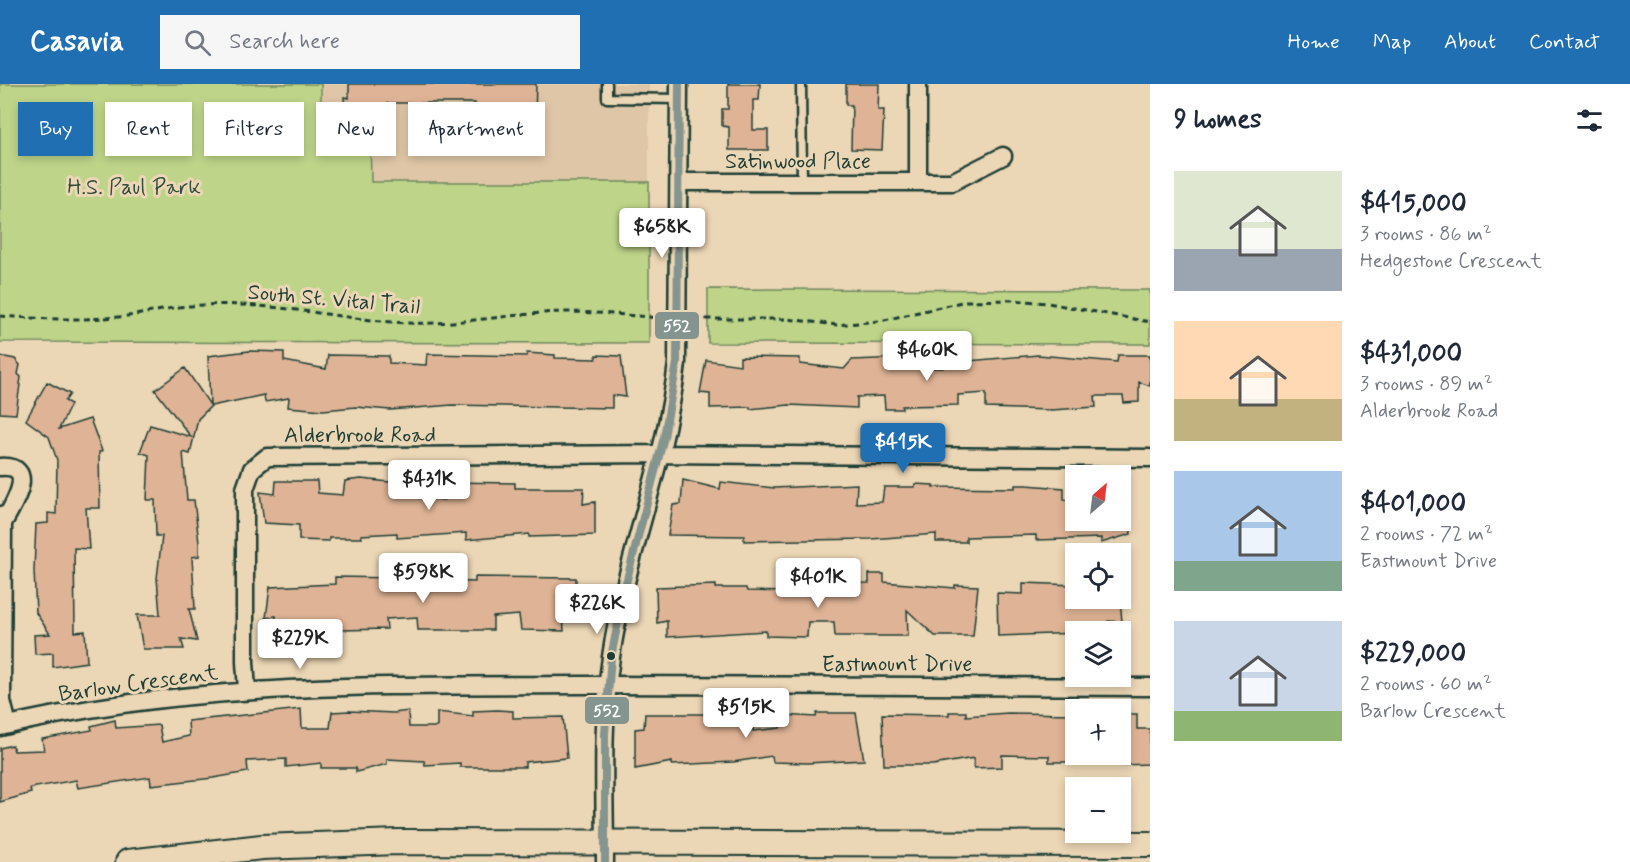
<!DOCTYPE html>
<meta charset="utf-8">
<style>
:root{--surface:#fff;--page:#f6f6f7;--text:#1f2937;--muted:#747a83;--accent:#1f6fb2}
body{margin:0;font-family:Mynerve,sans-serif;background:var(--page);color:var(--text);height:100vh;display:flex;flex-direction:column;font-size:22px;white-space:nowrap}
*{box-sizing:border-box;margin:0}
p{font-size:20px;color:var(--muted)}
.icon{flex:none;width:33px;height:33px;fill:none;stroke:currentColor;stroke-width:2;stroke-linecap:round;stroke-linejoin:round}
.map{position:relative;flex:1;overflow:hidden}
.details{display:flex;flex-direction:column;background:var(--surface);width:480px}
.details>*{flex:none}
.hud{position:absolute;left:18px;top:18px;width:570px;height:54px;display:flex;gap:12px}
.needle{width:39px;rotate:28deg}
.tools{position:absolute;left:1065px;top:381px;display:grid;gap:12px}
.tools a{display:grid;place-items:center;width:66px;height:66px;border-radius:0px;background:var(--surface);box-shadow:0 3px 9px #0003;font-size:30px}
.price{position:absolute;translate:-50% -51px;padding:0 14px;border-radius:6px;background:#fff;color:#222;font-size:20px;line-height:39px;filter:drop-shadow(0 2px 3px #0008)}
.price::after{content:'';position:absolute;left:50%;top:36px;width:18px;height:14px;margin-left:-9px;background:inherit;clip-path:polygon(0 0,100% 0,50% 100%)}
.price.on{background:var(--accent);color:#fff}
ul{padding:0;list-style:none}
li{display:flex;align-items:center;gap:18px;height:150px;padding:0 24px}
li span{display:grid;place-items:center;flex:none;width:168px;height:120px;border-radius:0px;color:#555}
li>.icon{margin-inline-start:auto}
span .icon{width:72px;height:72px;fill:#fffc;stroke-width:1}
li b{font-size:26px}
h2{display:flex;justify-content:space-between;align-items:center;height:72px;padding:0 24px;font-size:26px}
.pill{padding:0 21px;border-radius:0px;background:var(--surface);box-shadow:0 3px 9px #0003;font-size:21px;line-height:54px}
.pill.on{background:var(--accent);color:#fff}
header{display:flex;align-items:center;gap:36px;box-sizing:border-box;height:84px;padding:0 30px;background:var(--accent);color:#fff}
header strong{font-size:28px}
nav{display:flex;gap:33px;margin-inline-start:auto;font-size:21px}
.search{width:420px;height:54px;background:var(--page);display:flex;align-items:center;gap:15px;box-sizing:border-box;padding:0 21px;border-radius:0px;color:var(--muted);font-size:22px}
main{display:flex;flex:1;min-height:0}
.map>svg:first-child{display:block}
.built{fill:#dfc6a6}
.green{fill:#bed489;stroke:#6e885e;stroke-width:1.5}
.building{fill:#dfb395;stroke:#1f3d34;stroke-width:1.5}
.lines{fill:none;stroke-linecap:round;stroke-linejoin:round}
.service-casing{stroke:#1f3d34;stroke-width:13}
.minor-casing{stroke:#1f3d34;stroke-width:21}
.secondary-casing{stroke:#1f3d34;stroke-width:28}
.path{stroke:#1f3d34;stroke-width:3;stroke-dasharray:6 4.5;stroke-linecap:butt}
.service{stroke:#ebd6b5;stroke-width:8}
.minor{stroke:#ebd6b5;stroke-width:16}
.secondary{stroke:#ebd6b5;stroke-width:24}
.bus-1-casing{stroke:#ebd6b5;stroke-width:12}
.bus-1{stroke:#84948f;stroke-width:8}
.bus-dot{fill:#1f3d34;stroke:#ebd6b5;stroke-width:2}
.labels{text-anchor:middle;stroke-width:6;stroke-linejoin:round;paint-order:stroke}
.street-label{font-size:22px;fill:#1f3d34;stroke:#ebd6b5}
.park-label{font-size:22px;fill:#2f4c3c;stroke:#ebd6b5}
.line-badge{stroke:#ebd6b5;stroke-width:2}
.badge-label{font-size:16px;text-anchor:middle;font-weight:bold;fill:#fff}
</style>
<header>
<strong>Casavia</strong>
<div class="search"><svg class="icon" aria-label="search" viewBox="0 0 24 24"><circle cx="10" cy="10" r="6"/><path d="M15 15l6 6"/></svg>Search here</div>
<nav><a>Home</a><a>Map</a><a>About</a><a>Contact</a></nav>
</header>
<main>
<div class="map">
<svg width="1150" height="778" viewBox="0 0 1150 778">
<rect width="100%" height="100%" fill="#ebd6b5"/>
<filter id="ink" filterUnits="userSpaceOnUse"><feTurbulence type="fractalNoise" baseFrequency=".0167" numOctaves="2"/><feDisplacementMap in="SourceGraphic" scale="12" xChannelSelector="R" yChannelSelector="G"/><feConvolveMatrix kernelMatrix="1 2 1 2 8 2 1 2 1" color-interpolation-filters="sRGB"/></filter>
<g filter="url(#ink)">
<path class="built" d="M321 0H649V98H370L321 51Z"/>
<path class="green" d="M0 0H321V51H370L371 98H649V259L0 258Z
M708 205 1150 206V260L708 259Z"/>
<path class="building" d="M349 0H536L535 31H476L475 19H388L387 24 381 23 382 34H345L344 13 349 14Z
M728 0H760L759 16H753V46H768V66H729V43L722 42V25H728Z
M846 0H879L878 26H884L882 66 851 65 852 21H846Z
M249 267 284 268V277L326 285 328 271 389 272V279L426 281 427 270 527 272V269L555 271V274L596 275V271L621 272 626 313 612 311V324L452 321 390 326 356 323 323 326 288 323 289 314 265 318 264 311 211 322 198 335 190 370 183 368 187 416H194L199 459V472L192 473 195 525H189L197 557 181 555 184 565H143L137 531H160L157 494 162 452H156L155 416H147L149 371 140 368 150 341 191 353 155 306 185 284 210 321 208 272Z
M943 270H968V277L1038 271 1117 278 1118 271H1150V302L1139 298V318L1124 319 1123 312H1095L1096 323 1051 326 986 324V309L958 311V321L902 322V325H885L884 312 857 313V324L789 321 750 325V323L710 324V310L700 309 706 276 740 281V273L800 274V280L844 285 852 276 901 274V283L943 284Z
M0 272 15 275 20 281 18 290 21 293 16 330 0 329Z
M47 298 70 310 65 317 71 320 59 345 90 335 102 367 99 368 100 424H86L89 465 74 464 75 548 85 547 87 578 53 583V569L35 570 34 551 50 550 36 529 34 486 36 440 48 439V429L56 430 57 376 49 353 26 336Z
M361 395 399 399 415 397V413L444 416V398L515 399V404H584L583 420 595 418V451L529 453V450L466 456V449L397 454V449L361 451 362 454H329V457L299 456V441L264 439 260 408 275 410 276 397H317L318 409 343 411 345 397Z
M683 396 720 405 721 398 774 404 857 400 856 419 882 418 884 403H915V400L933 401V403L1015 404V401H1026L1064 404V415L1076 418V436H1130L1131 450 1101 459V454L1036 456V451L966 453V458H936V450L871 455 744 457V452L668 451 673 421 681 420Z
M869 490H884V498L955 504V501L978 502 973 552H935L907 526 908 552H835L834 538H808L807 553 766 552V547L667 553V537L657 539 656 503 716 501V504H746L747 507 791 508V500L869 499Z
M335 493 398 494V506H439V497L475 498V493L576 494 575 533 563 531 564 547 521 546 519 531 493 533V546H418L417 533 386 535 387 545 292 547 276 550V532L266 534 270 503 335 500Z
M1023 499 1076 501V514H1120L1122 538 1108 537 1107 548 998 552 997 509 1023 510Z
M301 625 302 644H330L332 628 349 627 394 629 408 627 409 643H437V628L473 632V627L497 626 513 627V634L563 633 567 674 525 678V683H460V679L425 681 424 677 387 675V680L356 688V684H321V679L286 683V675L247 677 248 688 213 694 151 701 150 693 78 704 76 696 30 704 31 709 0 718V664L12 661 14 667 44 666 42 655 92 646 91 642 115 636 116 644 159 641 162 658 189 652 188 637Z
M949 628H966V632L1008 629 1076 630V678H1049V672L1002 671V683L974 684V674L933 681H884L882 630 949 631Z
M817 629H856L864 676 807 679 773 678 772 672 733 678 672 681V678L635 685V645L644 644 645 630H753V647L780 644 782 631 816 633Z
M1120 630H1137V645H1150V680L1120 681Z"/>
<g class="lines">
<g class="service-casing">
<path id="service" d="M607 0V14L679 15
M801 0 802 98"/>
</g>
<g class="minor-casing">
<path id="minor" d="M679 98H952L1003 72
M918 98V0
M0 383C40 380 12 423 3 439
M0 431 3 439 2 617 8 641
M247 606 245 578V405L252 385 267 373 659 370 1150 374
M0 643C191 597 387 602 582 601 771 601 961 602 1150 603
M605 778C605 711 601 640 611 573 625 474 666 379 677 279L679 0"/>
</g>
<g class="secondary-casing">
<path id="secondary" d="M128 778 262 763 398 758 1150 760"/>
</g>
<path class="path" d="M0 232C43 235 85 237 127 232 148 230 169 223 190 222 264 215 334 235 407 239 453 241 498 232 543 229 581 226 623 231 661 234
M695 235H788L837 241 880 237 966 217 1012 216 1048 219 1150 238"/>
<use href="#service" class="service"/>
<use href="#minor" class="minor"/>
<use href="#secondary" class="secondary"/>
<g class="bus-1-casing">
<path id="bus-1" d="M605 778V650L611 573 626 499 664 353 677 279 679 0"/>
</g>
<use href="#bus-1" class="bus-1"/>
</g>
</g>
<circle class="bus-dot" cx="611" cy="572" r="5"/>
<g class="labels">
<g class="street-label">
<text x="798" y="84">Satinwood Place</text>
<text transform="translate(334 214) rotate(5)" y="8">South St. Vital Trail</text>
<text x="360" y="358">Alderbrook Road</text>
<text x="897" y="587">Eastmount Drive</text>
<text transform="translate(138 598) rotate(-8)" y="8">Barlow Crescent</text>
</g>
<g class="park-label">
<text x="134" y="110">H.S. Paul Park</text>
</g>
</g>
<g class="line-badge">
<rect x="654" y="227" width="46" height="29" rx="6" fill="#84948f"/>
<rect x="584" y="612" width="46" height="29" rx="6" fill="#84948f"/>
</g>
<g class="badge-label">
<text x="677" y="247">552</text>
<text x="607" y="632">552</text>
</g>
</svg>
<div class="tools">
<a><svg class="needle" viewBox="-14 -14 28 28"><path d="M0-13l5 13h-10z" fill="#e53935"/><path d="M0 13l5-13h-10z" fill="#747a83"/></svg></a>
<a><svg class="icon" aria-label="locate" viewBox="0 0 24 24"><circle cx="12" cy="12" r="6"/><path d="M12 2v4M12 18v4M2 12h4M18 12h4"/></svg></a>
<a><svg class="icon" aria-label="layers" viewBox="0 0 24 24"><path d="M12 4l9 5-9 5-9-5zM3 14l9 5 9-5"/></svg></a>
<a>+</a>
<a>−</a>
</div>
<b class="price" style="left:662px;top:175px">$658K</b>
<b class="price" style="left:927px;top:298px">$460K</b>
<b class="price on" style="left:903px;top:390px">$415K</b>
<b class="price" style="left:429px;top:427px">$431K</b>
<b class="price" style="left:423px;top:520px">$598K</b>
<b class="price" style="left:818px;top:525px">$401K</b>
<b class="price" style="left:597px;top:551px">$226K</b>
<b class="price" style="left:300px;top:586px">$229K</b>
<b class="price" style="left:746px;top:655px">$515K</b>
<div class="hud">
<a class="pill on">Buy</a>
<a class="pill">Rent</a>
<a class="pill">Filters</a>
<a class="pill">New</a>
<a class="pill">Apartment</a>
</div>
</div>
<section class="details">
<h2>9 homes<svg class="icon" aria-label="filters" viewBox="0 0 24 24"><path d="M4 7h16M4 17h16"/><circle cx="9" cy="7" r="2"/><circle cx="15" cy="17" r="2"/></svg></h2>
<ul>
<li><span style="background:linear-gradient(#dfe7d0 65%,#9aa5b1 0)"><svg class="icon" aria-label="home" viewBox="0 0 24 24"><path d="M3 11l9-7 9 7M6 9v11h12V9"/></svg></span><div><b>$415,000</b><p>3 rooms · 86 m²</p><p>Hedgestone Crescent</p></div></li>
<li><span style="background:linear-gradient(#ffd9b3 65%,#c2b280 0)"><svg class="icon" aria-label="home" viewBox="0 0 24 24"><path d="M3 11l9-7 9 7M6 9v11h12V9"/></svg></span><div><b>$431,000</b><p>3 rooms · 89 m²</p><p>Alderbrook Road</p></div></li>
<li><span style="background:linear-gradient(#a9c7e8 75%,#7fa58c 0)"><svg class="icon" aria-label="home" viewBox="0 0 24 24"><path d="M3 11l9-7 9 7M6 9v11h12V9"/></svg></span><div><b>$401,000</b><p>2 rooms · 72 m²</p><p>Eastmount Drive</p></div></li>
<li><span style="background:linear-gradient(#c9d6e8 75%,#8fb573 0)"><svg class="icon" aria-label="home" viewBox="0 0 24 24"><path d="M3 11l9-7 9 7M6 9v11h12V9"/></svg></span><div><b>$229,000</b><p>2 rooms · 60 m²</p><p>Barlow Crescent</p></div></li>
</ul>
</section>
</main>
